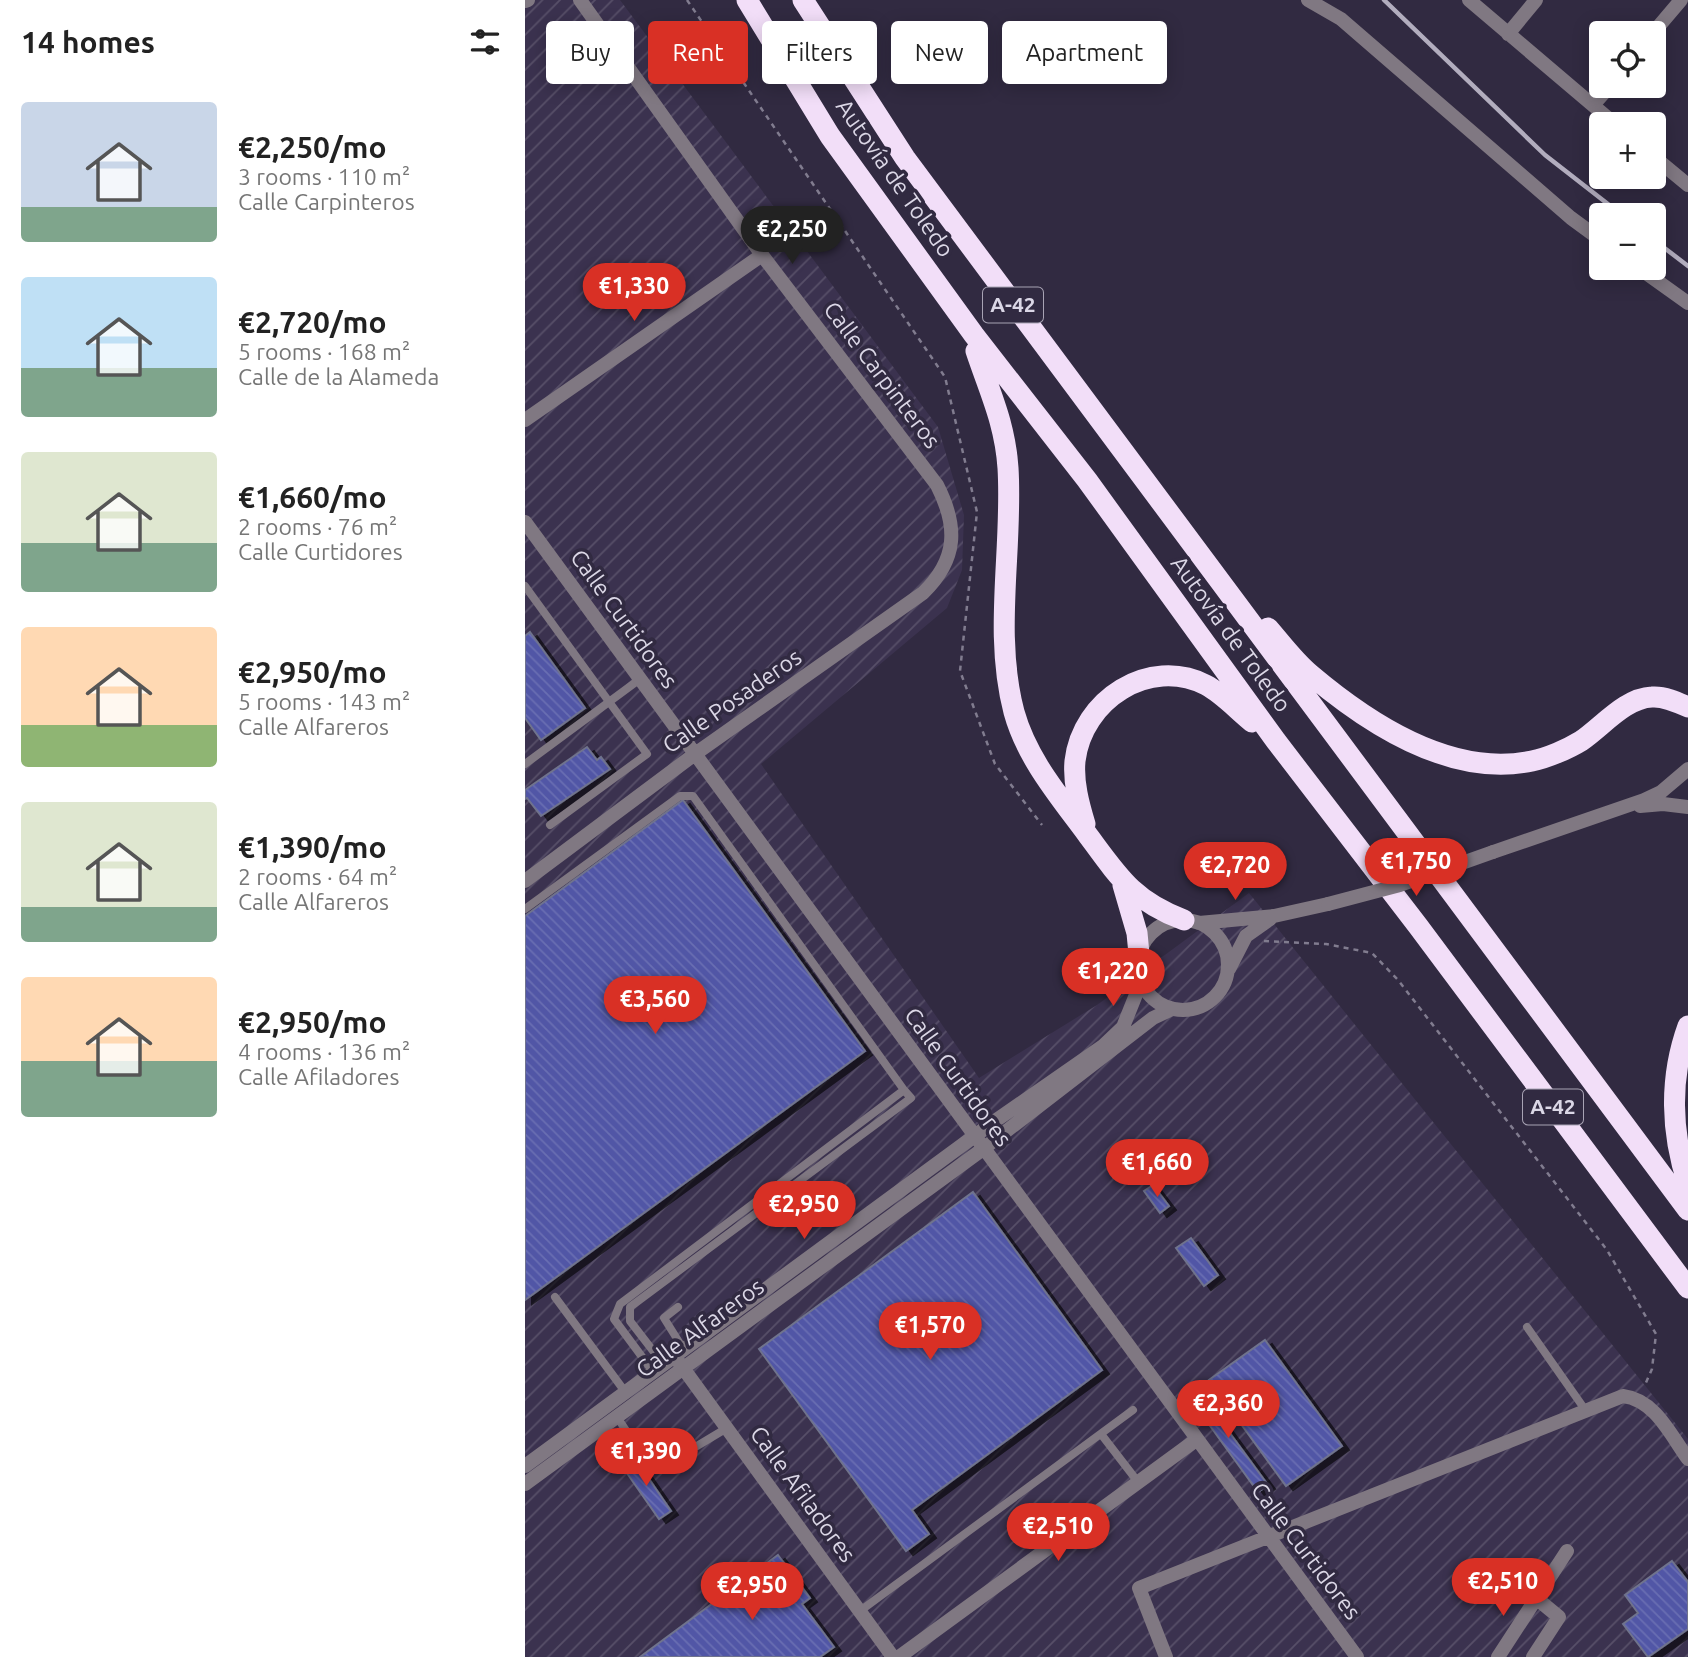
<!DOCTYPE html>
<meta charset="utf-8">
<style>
:root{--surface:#fff;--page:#f6f6f6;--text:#222;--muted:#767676;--accent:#d93025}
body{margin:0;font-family:Ubuntu,sans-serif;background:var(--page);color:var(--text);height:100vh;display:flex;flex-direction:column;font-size:26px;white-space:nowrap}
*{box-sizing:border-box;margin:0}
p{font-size:23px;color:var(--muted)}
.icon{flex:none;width:38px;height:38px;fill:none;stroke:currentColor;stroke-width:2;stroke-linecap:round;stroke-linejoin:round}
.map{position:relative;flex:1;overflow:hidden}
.sheet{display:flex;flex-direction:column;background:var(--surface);width:525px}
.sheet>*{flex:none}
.banner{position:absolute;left:21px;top:21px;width:665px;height:63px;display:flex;gap:14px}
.tools{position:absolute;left:1064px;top:21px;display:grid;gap:14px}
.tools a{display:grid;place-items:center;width:77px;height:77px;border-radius:7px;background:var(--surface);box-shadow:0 4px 18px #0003;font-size:35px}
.price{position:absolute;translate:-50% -60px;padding:0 16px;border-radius:24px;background:var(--accent);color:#fff;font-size:23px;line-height:46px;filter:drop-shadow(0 2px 4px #0008)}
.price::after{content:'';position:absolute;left:50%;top:42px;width:21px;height:16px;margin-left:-10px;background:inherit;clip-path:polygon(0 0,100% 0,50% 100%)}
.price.active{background:#222;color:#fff}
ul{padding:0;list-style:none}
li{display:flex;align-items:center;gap:21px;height:175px;padding:0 21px}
li span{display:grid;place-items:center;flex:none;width:196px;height:140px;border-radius:7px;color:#555}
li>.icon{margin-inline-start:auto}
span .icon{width:84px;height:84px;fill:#fffc;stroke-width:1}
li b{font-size:30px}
h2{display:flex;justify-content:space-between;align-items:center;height:84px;padding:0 21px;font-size:30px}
.tag{padding:0 24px;border-radius:7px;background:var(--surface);box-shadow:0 4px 18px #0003;font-size:24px;line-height:63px}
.tag.active{background:var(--accent);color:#fff}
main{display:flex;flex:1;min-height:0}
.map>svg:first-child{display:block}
.industrial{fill:url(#industrial-furrows)}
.building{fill:url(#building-back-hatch);stroke:#6f738d;stroke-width:2;filter:url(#shadow)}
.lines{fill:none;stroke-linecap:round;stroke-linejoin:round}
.path{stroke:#817c8f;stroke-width:2.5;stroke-dasharray:5 5;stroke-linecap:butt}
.service{stroke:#807882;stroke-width:8}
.minor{stroke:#807882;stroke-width:14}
.tertiary{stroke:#807882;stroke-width:14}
.motorway{stroke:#f2def8;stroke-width:21}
.rail{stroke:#b2adbe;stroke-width:4.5}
.tertiary-bridge{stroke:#807882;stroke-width:14}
.labels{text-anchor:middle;stroke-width:7;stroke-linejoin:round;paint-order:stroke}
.shield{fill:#312a41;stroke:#a8a3b4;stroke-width:2}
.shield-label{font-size:21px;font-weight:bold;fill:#dbd7e6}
.street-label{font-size:23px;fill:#dbd7e6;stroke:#312a41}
</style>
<main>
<section class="sheet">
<h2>14 homes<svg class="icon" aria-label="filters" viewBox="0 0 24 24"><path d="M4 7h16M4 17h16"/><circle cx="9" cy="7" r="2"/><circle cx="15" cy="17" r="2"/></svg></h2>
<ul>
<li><span style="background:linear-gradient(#c9d6e8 75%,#7fa58c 0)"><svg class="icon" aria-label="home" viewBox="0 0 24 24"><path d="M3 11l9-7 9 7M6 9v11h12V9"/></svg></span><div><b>€2,250/mo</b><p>3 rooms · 110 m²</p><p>Calle Carpinteros</p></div></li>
<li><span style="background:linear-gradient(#bfe0f5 65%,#7fa58c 0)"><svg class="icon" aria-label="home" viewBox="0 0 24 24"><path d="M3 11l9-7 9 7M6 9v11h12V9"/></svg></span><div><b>€2,720/mo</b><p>5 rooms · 168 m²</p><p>Calle de la Alameda</p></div></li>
<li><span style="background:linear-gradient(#dfe7d0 65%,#7fa58c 0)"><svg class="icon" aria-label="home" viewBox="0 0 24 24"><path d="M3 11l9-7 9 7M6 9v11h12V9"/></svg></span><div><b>€1,660/mo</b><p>2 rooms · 76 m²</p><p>Calle Curtidores</p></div></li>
<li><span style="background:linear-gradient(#ffd9b3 70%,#8fb573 0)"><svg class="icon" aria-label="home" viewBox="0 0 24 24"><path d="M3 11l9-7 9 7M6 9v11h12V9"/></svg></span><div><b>€2,950/mo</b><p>5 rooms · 143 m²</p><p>Calle Alfareros</p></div></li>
<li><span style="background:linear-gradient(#dfe7d0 75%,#7fa58c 0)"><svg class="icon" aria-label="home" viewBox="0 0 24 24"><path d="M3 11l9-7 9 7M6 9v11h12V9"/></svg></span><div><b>€1,390/mo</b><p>2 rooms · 64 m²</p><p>Calle Alfareros</p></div></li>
<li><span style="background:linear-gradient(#ffd9b3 60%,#7fa58c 0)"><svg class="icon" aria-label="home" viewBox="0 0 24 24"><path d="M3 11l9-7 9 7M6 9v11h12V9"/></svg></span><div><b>€2,950/mo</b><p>4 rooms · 136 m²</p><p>Calle Afiladores</p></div></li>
</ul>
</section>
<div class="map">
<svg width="1163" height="1657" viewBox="0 0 1163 1657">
<defs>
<pattern id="industrial-furrows" width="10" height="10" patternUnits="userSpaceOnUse" patternTransform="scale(1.75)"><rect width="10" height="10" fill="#3b324f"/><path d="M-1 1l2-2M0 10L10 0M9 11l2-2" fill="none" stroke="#574f68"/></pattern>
<pattern id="building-back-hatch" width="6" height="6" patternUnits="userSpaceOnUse" patternTransform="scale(1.75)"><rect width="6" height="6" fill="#5156a6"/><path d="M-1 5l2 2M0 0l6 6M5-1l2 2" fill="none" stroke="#696eb2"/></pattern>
<filter id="shadow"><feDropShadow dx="7" dy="4" stdDeviation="0" flood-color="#0009"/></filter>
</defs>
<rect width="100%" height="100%" fill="#312a41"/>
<path class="industrial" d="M0 0H95L413 427 439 515 437 570 422 608 236 764 454 1078 572 1005 724 893 1163 1439V1657H0Z"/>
<path class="building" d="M5 632 60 708 16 740 0 718V636Z
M62 747 72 760 76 757 85 769 16 816 2 798 0 799V790Z
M158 800 340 1051 0 1300V916Z
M628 1185 644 1206 635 1213 619 1191Z
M448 1192 577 1370 387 1510 404 1534 381 1551 234 1349Z
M666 1238 693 1275 679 1286 651 1248Z
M740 1340 817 1446 761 1486 684 1380Z
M671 1387 743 1485 733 1492 662 1394Z
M109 1457 146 1511 134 1519 97 1466Z
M253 1555 285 1598 277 1604 309 1647 295 1657H115Z
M1147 1561 1163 1582V1629L1123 1657 1098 1624 1113 1613 1100 1595Z"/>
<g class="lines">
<path class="path" d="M162 0 420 377 452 512 435 671 470 764 517 825
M739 941 801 944 847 953 873 980 1082 1250 1131 1334 1127 1369 1119 1387"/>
<path class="service" d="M0 586 122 754 25 825
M0 764 115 679
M0 909 155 796H168L379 1090 95 1304 89 1319 129 1373
M30 1297 101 1393
M153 1307 139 1318 159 1350
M1002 1327 1061 1411
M139 1365 105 1321V1307L386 1098 379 1090
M92 1417 102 1432 108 1435 172 1446 202 1428
M576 1434 613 1482
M335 1611 608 1410"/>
<path class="minor" d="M783 0 816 19 1046 218 1076 240
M944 0 1090 124
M0 1 3 0
M1128 33 1156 0
M983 34 1011 0
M1068 105 1085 86
M1129 157 1163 185
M1114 268 1163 303
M0 420 237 255
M0 522 832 1657
M0 881 170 754 398 593C433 559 433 526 412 485L237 255 55 0
M153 1361 368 1657
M0 1466 470 1121 578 1046 598 1027 616 982
M0 1484 458 1149 628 1018 647 1009
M374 1657 671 1440
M641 1657 614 1588 1098 1396C1130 1400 1145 1434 1163 1459
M973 1657 1042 1551
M1008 1657 1034 1617 1011 1598"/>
<path class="tertiary" d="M1115 806 1138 804 1163 807
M968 852 1119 800 1136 792 1163 769
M613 965a45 45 0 1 1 90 0a45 45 0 1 1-90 0Z
M674 923 749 916 803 904
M704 969 721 936 745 919"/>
<path class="motorway" d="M222 0 305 136 449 335 562 480 751 741 893 926 1163 1288
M278 0 380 158 1163 1210
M451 351C465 393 480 423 483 468 488 549 468 632 489 712 502 759 534 796 562 834 593 876 608 901 659 920
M743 628C757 644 770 662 786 675 844 724 927 778 1007 761 1022 758 1043 749 1056 741 1078 726 1100 698 1127 697 1139 696 1152 702 1163 707
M560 824C554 804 548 782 550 761 557 700 624 656 681 685 698 694 712 710 727 722
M598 885 612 933 614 954
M1163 1026C1144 1078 1146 1133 1163 1184"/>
<path class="rail" d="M859 0 1020 155 1097 215
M1129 240 1163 266"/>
<path class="tertiary-bridge" d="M803 904 875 885 968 852"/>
</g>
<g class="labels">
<g class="shield">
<rect x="458" y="287.5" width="60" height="35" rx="5"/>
<rect x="998" y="1089.5" width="60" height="35" rx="5"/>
</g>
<g class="shield-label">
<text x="488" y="312">A-42</text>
<text x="1028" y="1114">A-42</text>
</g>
<g class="street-label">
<text transform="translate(370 178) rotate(55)" y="8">Autovía de Toledo</text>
<text transform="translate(357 375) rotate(53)" y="8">Calle Carpinteros</text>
<text transform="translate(99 619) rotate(54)" y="8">Calle Curtidores</text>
<text transform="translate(706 634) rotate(54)" y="8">Autovía de Toledo</text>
<text transform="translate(207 701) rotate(-35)" y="8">Calle Posaderos</text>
<text transform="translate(433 1077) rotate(54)" y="8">Calle Curtidores</text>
<text transform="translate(175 1328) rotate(-36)" y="8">Calle Alfareros</text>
<text transform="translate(278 1494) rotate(54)" y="8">Calle Afiladores</text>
<text transform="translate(781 1551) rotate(53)" y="8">Calle Curtidores</text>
</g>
</g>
</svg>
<div class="tools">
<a><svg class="icon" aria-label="locate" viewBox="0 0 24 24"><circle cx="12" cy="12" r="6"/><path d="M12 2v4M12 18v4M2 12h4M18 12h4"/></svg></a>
<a>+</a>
<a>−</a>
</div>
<b class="price active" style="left:267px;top:266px">€2,250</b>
<b class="price" style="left:109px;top:323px">€1,330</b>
<b class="price" style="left:891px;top:898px">€1,750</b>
<b class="price" style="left:710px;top:902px">€2,720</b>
<b class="price" style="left:588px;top:1008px">€1,220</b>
<b class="price" style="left:130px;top:1036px">€3,560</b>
<b class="price" style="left:632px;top:1199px">€1,660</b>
<b class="price" style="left:279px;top:1241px">€2,950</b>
<b class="price" style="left:405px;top:1362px">€1,570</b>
<b class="price" style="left:703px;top:1440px">€2,360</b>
<b class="price" style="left:121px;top:1488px">€1,390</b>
<b class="price" style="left:533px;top:1563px">€2,510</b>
<b class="price" style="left:978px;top:1618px">€2,510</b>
<b class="price" style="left:227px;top:1622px">€2,950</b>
<div class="banner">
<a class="tag">Buy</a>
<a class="tag active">Rent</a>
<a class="tag">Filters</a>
<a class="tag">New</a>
<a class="tag">Apartment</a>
</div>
</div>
</main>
